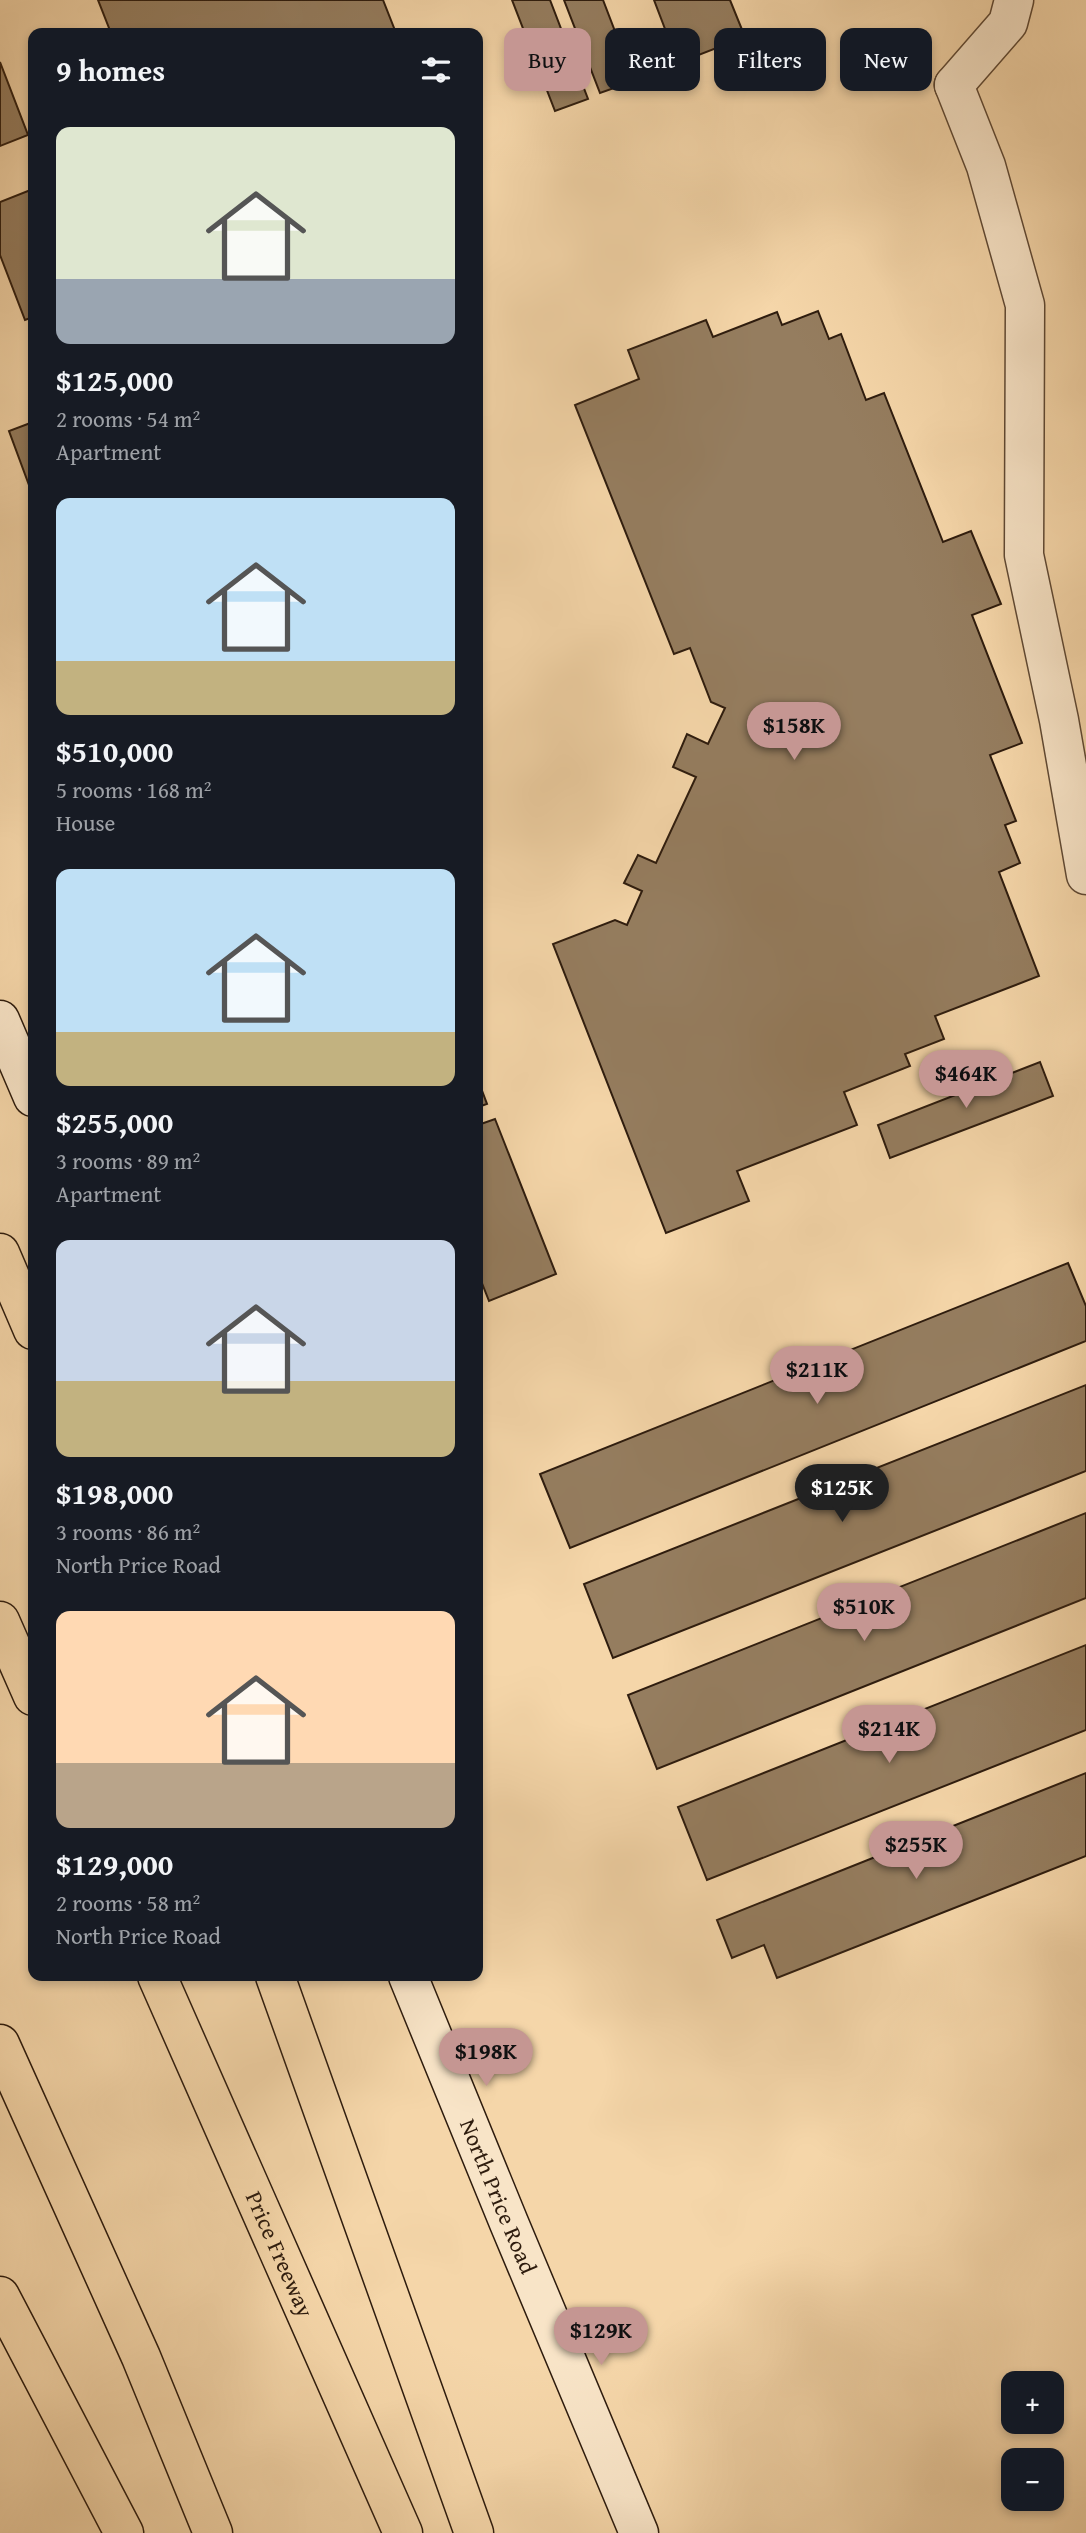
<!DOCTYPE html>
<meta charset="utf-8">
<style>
:root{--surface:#171b24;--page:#20242c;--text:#f1f3f6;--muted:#9ea1a6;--accent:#c59692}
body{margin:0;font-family:"Gentium Book Plus",serif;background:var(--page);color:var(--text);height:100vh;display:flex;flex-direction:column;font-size:26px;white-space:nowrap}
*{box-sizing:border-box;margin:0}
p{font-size:23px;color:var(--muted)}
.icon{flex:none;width:38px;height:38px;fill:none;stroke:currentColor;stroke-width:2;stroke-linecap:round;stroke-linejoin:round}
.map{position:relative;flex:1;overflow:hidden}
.drawer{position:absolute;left:28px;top:28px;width:455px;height:1953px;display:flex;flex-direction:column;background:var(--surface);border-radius:14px;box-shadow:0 4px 10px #0003}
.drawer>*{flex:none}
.banner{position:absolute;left:504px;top:28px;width:476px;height:63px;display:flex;gap:14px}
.controls{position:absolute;left:1001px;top:2371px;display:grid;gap:14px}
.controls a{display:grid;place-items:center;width:63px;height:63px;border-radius:14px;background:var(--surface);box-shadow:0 4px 10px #0003;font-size:35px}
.price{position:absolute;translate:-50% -60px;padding:0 16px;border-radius:24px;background:var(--accent);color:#111;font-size:23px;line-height:46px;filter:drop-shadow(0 2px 4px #0008)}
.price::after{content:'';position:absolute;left:50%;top:42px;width:21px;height:16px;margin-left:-10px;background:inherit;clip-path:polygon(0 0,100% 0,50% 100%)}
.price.current{background:#222;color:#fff}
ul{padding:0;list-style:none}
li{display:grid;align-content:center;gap:14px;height:371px;padding:0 28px}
li span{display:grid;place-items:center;height:217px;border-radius:14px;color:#555}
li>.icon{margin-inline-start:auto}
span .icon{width:126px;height:126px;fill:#fffc;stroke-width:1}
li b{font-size:30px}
h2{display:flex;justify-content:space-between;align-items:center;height:84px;padding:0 28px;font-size:30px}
.pill{padding:0 24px;border-radius:14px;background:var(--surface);box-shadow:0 4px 10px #0003;font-size:24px;line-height:63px}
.pill.current{background:var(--accent);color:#111}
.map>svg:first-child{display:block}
.building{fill:#957d5f;stroke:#2e1c0e;stroke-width:2}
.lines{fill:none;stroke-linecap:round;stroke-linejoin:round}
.pedestrian-casing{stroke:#604a35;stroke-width:41}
.minor-casing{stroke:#604a35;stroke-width:41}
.secondary-casing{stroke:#2e1c0e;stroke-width:41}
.motorway-casing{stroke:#2e1c0e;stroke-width:41}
.pedestrian{stroke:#f8e4c7;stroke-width:38}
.minor{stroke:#f8e4c7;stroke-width:38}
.secondary{stroke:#f8e4c7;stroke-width:38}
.motorway{stroke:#f5d6a9;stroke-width:38}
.labels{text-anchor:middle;stroke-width:5;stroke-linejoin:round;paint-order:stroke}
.street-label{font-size:23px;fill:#2e1c0e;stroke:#f8e4c7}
</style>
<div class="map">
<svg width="1086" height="2533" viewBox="0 0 1086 2533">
<rect width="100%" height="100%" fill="#f5d6a9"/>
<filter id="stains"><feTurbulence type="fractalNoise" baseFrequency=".00286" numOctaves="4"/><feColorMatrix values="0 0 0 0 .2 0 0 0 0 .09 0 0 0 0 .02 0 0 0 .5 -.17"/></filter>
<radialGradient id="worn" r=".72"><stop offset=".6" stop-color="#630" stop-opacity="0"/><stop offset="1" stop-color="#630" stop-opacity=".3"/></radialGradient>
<path class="building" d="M98 0H383L396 33H111Z
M512 0H550L588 99 555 111Z
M564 0H603L634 81 600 93Z
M654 0H730L745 37 678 63Z
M0 62 28 135 0 146Z
M33 189V317L25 320 0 255V202Z
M818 311 829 339 841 334 866 400 884 393 943 542 971 531 1001 604 972 615 1022 743 990 755 1016 821 1005 825 1020 863 999 872 1039 976 935 1016 944 1039 905 1054 910 1066 844 1092 857 1125 737 1171 749 1201 666 1233 553 944 615 920 627 925 642 891 624 883 638 855 656 863 696 777 673 767 687 734 708 744 725 708 711 702 690 648 674 654 575 405 639 379 628 350 706 320 713 337 777 312 782 325Z
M33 422V496L9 431Z
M1040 1062 1053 1096 890 1158 878 1125Z
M478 1080 487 1104 478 1107Z
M495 1119 556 1274 489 1301 478 1273V1125Z
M1068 1263 1086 1306V1341L570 1548 540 1474Z
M1086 1385V1471L613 1658 584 1584Z
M1086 1513V1598L657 1769 628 1695Z
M1086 1645V1730L707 1880 678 1807Z
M1086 1773V1856L777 1978 764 1945 732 1958 717 1920Z"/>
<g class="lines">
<g class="pedestrian-casing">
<path id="pedestrian" d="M954 85 986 166 1025 305 1024 555 1059 720 1086 875"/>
</g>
<g class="minor-casing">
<path id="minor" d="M954 85 1008 23 1014 0"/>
</g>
<g class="secondary-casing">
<g id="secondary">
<path d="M0 1020 33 1097"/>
<path id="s1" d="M408 1976 509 2223 639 2533"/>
</g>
</g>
<g class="motorway-casing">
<g id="motorway">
<path d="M0 1253 33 1330"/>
<path d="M0 1621 33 1696"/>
<path id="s2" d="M157 1976 403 2533"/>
<path d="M275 1976 474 2533"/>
<path d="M0 2044 141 2357 213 2533"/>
<path d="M0 2296 124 2533"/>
</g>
</g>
<use href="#pedestrian" class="pedestrian"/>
<use href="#minor" class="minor"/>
<use href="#secondary" class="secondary"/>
<use href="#motorway" class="motorway"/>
</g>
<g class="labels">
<g class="street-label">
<text dy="8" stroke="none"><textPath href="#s1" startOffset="238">North Price Road</textPath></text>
<text dy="8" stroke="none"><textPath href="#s2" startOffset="304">Price Freeway</textPath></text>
</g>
</g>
<rect width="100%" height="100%" filter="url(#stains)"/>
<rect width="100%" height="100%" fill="url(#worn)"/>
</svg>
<div class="controls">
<a>+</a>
<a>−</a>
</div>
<b class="price" style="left:794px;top:762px">$158K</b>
<b class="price" style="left:966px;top:1110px">$464K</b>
<b class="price" style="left:817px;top:1406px">$211K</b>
<b class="price current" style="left:842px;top:1524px">$125K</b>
<b class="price" style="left:864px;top:1643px">$510K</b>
<b class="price" style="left:889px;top:1765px">$214K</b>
<b class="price" style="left:916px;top:1881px">$255K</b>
<b class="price" style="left:486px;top:2088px">$198K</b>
<b class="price" style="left:601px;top:2367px">$129K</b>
<div class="banner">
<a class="pill current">Buy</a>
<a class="pill">Rent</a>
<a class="pill">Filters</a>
<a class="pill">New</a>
</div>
<section class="drawer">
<h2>9 homes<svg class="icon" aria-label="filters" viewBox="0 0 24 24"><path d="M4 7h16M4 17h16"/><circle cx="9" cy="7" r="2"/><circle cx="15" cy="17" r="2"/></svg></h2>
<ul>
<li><span style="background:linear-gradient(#dfe7d0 70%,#9aa5b1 0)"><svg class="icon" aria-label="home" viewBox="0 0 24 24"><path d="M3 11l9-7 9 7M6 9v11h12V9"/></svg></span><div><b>$125,000</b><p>2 rooms · 54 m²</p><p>Apartment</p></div></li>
<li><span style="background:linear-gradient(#bfe0f5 75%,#c2b280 0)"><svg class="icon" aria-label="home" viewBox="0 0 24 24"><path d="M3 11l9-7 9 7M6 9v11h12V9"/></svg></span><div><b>$510,000</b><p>5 rooms · 168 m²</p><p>House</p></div></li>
<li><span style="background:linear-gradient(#bfe0f5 75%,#c2b280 0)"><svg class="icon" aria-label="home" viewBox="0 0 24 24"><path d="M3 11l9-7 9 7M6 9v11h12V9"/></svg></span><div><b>$255,000</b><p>3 rooms · 89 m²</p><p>Apartment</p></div></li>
<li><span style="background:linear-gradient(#c9d6e8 65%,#c2b280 0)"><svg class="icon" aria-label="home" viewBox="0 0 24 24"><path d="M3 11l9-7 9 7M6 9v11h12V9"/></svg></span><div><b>$198,000</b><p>3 rooms · 86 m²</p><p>North Price Road</p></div></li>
<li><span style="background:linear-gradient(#ffd9b3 70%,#b9a48a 0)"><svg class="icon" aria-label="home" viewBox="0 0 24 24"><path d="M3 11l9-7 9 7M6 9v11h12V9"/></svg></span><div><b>$129,000</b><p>2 rooms · 58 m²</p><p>North Price Road</p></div></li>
</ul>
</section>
</div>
